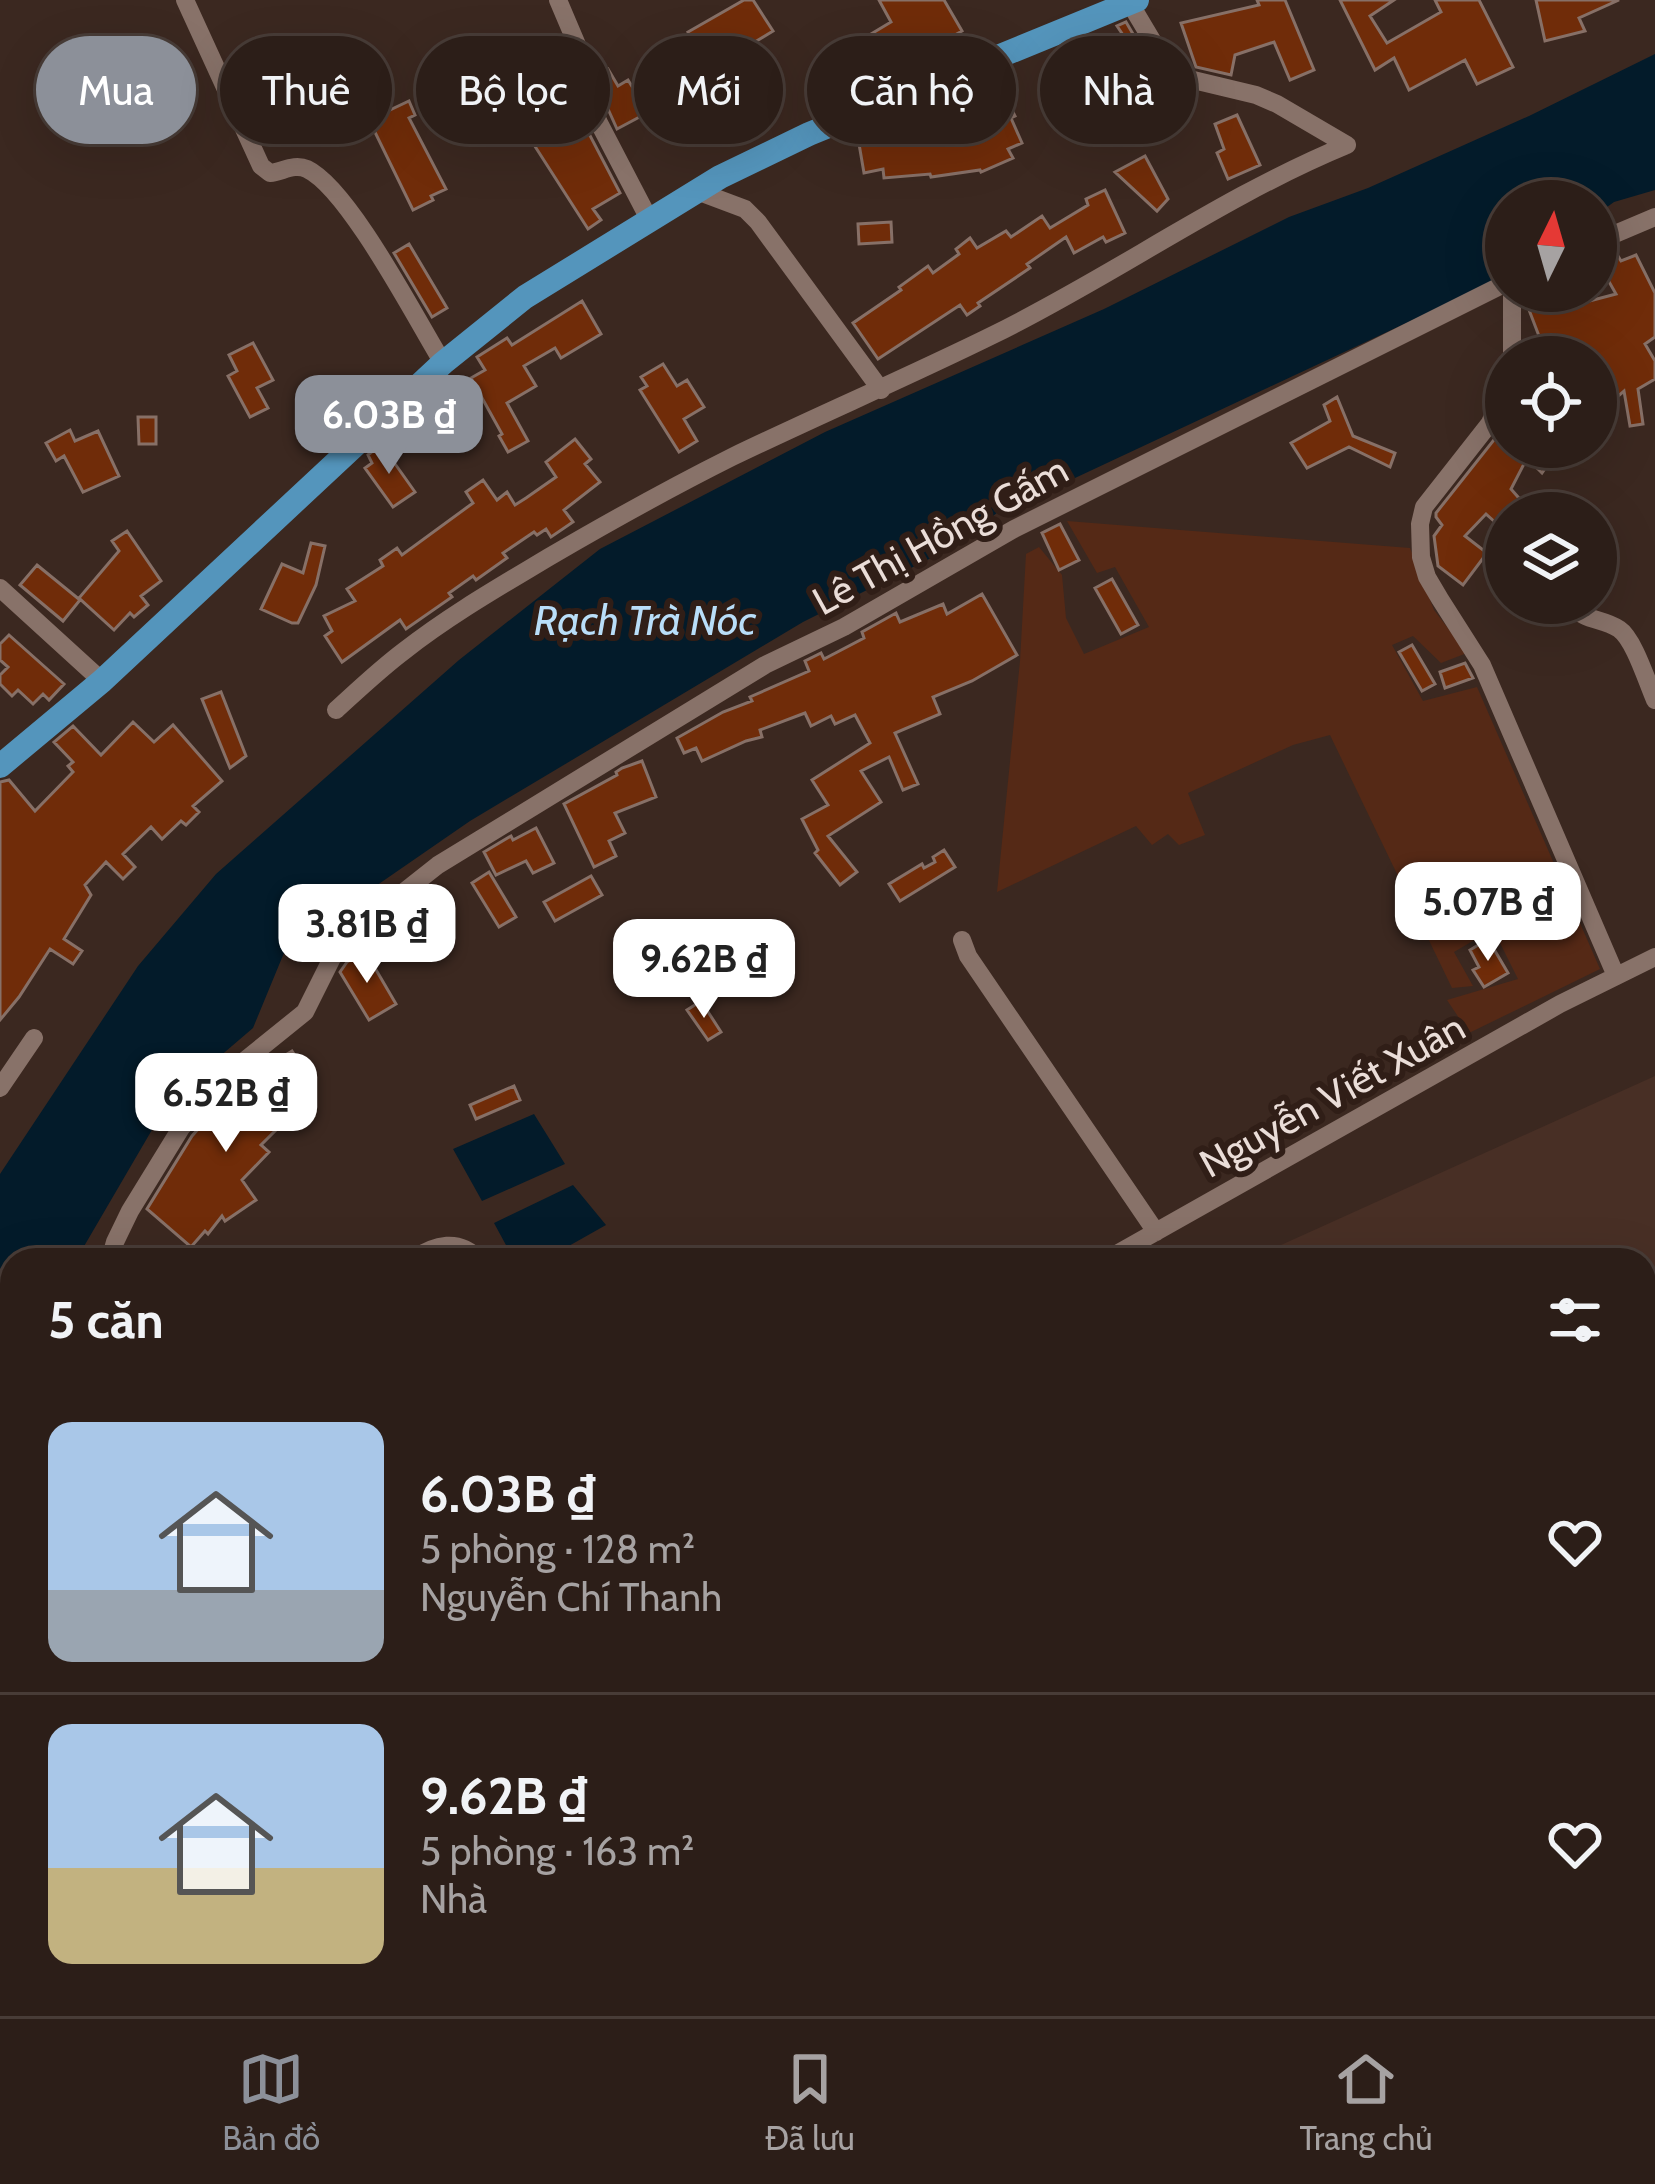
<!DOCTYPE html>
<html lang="vi">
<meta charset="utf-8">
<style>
:root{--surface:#2c1e18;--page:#342721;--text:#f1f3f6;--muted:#a6a2a2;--line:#483c37;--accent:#8c9099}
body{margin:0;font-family:Cabin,sans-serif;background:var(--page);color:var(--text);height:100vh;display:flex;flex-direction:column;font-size:45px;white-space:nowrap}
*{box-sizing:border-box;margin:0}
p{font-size:39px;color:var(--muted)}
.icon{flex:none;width:66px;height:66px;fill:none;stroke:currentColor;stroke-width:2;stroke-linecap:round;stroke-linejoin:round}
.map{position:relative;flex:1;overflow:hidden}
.details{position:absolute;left:0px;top:1248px;width:1656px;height:768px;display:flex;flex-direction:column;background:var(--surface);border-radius:36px 36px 0 0;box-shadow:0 12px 48px #0002,0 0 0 3px var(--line)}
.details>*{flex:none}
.banner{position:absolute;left:36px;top:36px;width:1584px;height:108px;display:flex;gap:24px}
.needle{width:78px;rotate:5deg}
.tools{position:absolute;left:1485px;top:180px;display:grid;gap:24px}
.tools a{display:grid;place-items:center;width:132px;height:132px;border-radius:50%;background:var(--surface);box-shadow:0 12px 48px #0002,0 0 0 3px var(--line);font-size:60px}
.price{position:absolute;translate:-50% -102px;padding:0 27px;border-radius:24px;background:#fff;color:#222;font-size:39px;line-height:78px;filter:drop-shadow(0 3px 6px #0008)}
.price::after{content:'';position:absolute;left:50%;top:72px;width:36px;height:27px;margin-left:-18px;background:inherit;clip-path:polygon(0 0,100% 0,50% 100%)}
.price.on{background:var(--accent);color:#fff}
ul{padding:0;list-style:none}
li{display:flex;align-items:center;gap:36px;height:300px;padding:0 48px}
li+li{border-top:3px solid var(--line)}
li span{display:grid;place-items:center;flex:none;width:336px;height:240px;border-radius:24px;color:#555}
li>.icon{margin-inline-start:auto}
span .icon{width:144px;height:144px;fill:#fffc;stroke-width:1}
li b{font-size:51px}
h2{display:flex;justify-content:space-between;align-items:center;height:144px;padding:0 48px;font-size:51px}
.pill{padding:0 42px;border-radius:54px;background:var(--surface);box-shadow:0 12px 48px #0002,0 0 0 3px var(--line);font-size:42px;line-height:108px}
.pill.on{background:var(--accent);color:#fff}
.menu{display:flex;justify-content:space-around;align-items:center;height:168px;border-top:3px solid var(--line);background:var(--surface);font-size:33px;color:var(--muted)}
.menu a{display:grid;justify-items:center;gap:6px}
.menu .on{color:var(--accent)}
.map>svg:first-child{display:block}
.built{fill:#482f25}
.green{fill:#552916}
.water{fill:#031b2a}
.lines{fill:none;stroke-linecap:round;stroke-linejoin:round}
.runway{stroke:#807068;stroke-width:129}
.building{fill:#702c09;stroke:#877067;stroke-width:3}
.minor{stroke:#887269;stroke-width:18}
.major{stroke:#5495bc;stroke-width:24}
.labels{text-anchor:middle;stroke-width:12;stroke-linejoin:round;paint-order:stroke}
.street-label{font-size:39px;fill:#eaddd8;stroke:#301e17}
.water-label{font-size:42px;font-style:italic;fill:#b9def9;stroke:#301e17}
</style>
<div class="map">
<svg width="1655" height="2016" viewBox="0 0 1655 2016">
<rect width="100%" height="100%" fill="#3b2820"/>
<path class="built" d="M1655 1076V2016H0V1822L12 1817V2004H1644V1260H1248Z"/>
<path class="green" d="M1067 521 1410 548 1434 610 1467 653 1441 663 1413 636 1392 645 1423 701 1477 687 1600 969 1469 1033 1447 1000 1518 979 1493 929 1454 952 1473 986 1452 988 1330 735 1293 745 1188 793 1205 835 1179 845 1168 834 1152 845 1136 826 997 892 1020 661 1026 554 1039 547 1062 575 1066 618 1084 654 1149 627 1115 567 1097 573Z"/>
<path class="water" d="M1655 54V190L1614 202 1596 215V201H1506V274L1496 281 1075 478 1017 497 955 546 803 622 470 821 286 948 253 1028 170 1099 76 1260H12V1369L0 1390V1174L138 966 216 874 459 660 600 549 825 432 1104 309 1289 217 1368 188 1529 116Z
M534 1114 565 1164 482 1201 453 1149Z
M573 1185 606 1225 544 1260H514L494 1223Z"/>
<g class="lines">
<path class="runway" d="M1644 1897 1655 1892
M1389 2016 1415 2004"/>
</g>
<path class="building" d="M744 0H753L773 31 735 54 739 61 723 71 706 43 697 48 688 32Z
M879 0H944L962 31 928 50 929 53 901 68 903 72 890 80 866 37 891 22Z
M1257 0H1285L1314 70 1290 80 1274 42 1235 55 1231 75 1196 67 1181 23 1259 5Z
M1340 0H1394L1370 16 1387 43 1441 12 1435 0H1479L1513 67 1477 84 1465 60 1409 90 1394 58 1375 70Z
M1536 0H1619L1579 18 1585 31 1545 41Z
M1126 22 1157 75 1181 91 1139 114 1104 46 1123 35 1117 26Z
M676 55 696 90 683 98 663 62Z
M608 69 618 86 628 80 633 88 640 84 652 102 643 107 647 113 617 129 604 100 602 72Z
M569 86 572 90 576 88 578 107 586 128 620 193 593 209 601 220 588 229 529 137 540 130 528 107Z
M1004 94 1015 116 1011 118 1022 143 1008 149 1013 158 981 172 980 170 931 177 930 174 884 178 883 169 864 173 858 138 923 131V129L959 123 956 116Z
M409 101 415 115 409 118 446 189 431 196 433 200 413 210 369 120Z
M1237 115 1260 165 1228 179 1217 153 1224 149 1215 124Z
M1145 156 1168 199 1157 211 1115 172Z
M1105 190 1125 233 1106 242 1103 237 1074 253 1066 237 1027 264 1030 268 978 303 980 306 967 315 960 305 878 359 853 323 901 290 899 287 928 266 933 273 959 254 956 249 970 238 977 248 1006 231 1011 237 1042 216 1050 228 1088 205 1086 199Z
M891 222 892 242 859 244 858 224Z
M409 244 447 308 432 317 394 253Z
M1636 255 1655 293V337L1645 344 1655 361V379L1638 389 1643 424 1630 426 1624 391 1596 415V357H1526V352L1539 336 1526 302V291H1576L1582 303 1616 294 1599 264 1618 256 1621 261Z
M582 301 601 334 561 358 555 348 524 366 536 386 507 403 528 441 508 452 499 436 502 434 471 378 485 370 477 357 507 338 512 345Z
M253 343 273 380 257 388 268 408 250 417 228 376 237 371 229 355Z
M663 364 677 386 687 380 704 407 684 419 697 441 679 452 640 390 647 386 641 377Z
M1337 397 1353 436 1395 453 1390 467 1349 447 1307 468 1291 443 1330 421 1324 405Z
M138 417H156V444H139Z
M1506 420V447H1560L1542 473 1527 458 1511 489 1532 513H1506V532L1486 514 1465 536 1487 553 1463 585 1438 566 1434 536 1442 525 1436 517V513L1501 431Z
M70 430 75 441 98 431 119 476 83 492 64 456 56 461 46 443Z
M575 439 591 459 585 464 600 482 564 510 573 522 551 537 546 529 537 535 534 532 503 553 507 558 476 580 473 576 449 593 452 597 406 629 400 620 342 662 325 636 332 631 324 616 355 601 347 589 383 566 380 560 397 548 402 555 473 503 466 492 483 480 497 500 507 492 515 505 526 498 556 477 546 462Z
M381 444 415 492 393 507 365 468 372 463 368 455Z
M1060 524 1079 560 1059 570 1042 533Z
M127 531 161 581 141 596 148 605 134 617 130 613 114 630 79 598 119 551 112 541Z
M311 543 325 546 316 585 298 623H292L261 609 282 564 303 573Z
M37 565 80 600 63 621 20 585Z
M1112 579 1138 625 1121 634 1095 588Z
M982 594 1017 655 972 681 933 697 940 714 895 733 918 784 903 790 889 757 861 771 881 802 828 836 857 872 840 885 815 853 818 850 802 819 828 805 812 780 870 743 855 715 835 724 831 716 811 726 805 713 760 730 762 737 746 741 702 761 696 748 684 753 677 738 723 712 752 701 750 697 809 671 805 661 821 653 824 659 864 638 862 632 896 613 900 622 943 604 947 614Z
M9 635 64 684 49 700 43 694 33 704 18 690 12 696 0 684V675L8 667 0 660V644Z
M1412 645 1435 684 1422 691 1399 652Z
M1465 663 1473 678 1445 688 1440 672Z
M221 692 246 756 230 768 202 699Z
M133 722 154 742 173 725 222 781 193 806 199 812 186 825 181 821 162 839 151 827 123 854 135 867 123 879 106 862 85 885 91 895 64 939 82 951 73 964 50 949 19 997 0 1020V782L9 780 35 811 73 772 68 766 73 762 54 742 73 726 101 755Z
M642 761 656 797 615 813 625 833 609 841 616 856 594 867 564 804 617 775 616 772 622 768Z
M536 828 554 863 533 873 526 861 496 875 484 852 511 836 513 840Z
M944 850 955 867 900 901 889 884 922 864 924 868 935 862 933 857Z
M489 872 516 917 499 927 472 883Z
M591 876 602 895 555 921 544 902Z
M1488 939 1508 973 1484 987 1473 970 1479 967 1470 950Z
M365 951 396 1004 369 1020 340 972 347 962Z
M701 1001 721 1032 708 1040 687 1010Z
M292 1051 310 1078 297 1087 305 1102 275 1119 281 1125 261 1145 269 1152 242 1180 256 1200 225 1221 222 1216 208 1234 205 1231 191 1247 147 1209 192 1136 239 1083 256 1100 279 1087 264 1063 276 1055 279 1059Z
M514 1086 520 1100 476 1119 470 1105Z"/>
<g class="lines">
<path class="minor" d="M185 0 261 166 270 173C282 172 294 163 307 169 349 189 416 319 443 363
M558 0 589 73 591 103 599 123 649 219
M1128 0 1168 67 1185 78 1256 95 1277 104 1347 145
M697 191 745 209 758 222 881 390
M1596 242 1655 217
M1512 357V291
M1506 384 1490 423 1424 507 1420 524 1421 557 1427 577 1440 599 1482 665 1616 976
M0 588 102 681
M1567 603C1588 623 1600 617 1619 629 1634 639 1647 682 1655 700
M336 710C358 690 380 669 404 651 450 615 499 587 549 557 609 522 670 488 732 457 819 415 908 377 995 334 1115 275 1223 196 1347 145
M962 940 968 956 1156 1232
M0 1088 34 1038
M110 1260 115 1242 130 1211 181 1128 233 1070 305 1012 332 958 362 925 438 865 765 665 844 627 1014 529 1506 283
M412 1260C435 1244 459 1238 479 1260
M1106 1260 1560 1004 1655 957
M0 1468 12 1438
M0 1785 12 1780"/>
<path class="major" d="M0 766 102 681 443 363 525 297 720 177 809 134 1137 0"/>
</g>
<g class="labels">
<g class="street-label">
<text transform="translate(940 535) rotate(-29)" y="14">Lê Thị Hồng Gấm</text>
<text transform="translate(1332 1095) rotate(-29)" y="14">Nguyễn Viết Xuân</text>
</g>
<g class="water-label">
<text x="645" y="635">Rạch Trà Nóc</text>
</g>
</g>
</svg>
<div class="tools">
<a><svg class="needle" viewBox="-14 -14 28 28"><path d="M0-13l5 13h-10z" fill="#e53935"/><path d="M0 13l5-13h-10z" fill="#a6a2a2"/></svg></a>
<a><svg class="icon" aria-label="locate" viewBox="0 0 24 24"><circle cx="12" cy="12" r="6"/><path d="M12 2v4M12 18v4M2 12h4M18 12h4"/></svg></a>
<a><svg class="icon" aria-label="layers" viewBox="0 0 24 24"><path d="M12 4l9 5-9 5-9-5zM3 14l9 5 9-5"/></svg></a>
</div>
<b class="price on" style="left:389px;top:477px">6.03B ₫</b>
<b class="price" style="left:1488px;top:964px">5.07B ₫</b>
<b class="price" style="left:367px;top:986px">3.81B ₫</b>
<b class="price" style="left:704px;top:1021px">9.62B ₫</b>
<b class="price" style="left:226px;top:1155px">6.52B ₫</b>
<div class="banner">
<a class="pill on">Mua</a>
<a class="pill">Thuê</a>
<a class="pill">Bộ lọc</a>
<a class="pill">Mới</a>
<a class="pill">Căn hộ</a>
<a class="pill">Nhà</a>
</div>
<section class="details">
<h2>5 căn<svg class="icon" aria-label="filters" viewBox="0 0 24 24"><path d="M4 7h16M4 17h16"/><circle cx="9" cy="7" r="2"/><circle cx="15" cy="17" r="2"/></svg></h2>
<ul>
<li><span style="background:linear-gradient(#a9c7e8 70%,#9aa5b1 0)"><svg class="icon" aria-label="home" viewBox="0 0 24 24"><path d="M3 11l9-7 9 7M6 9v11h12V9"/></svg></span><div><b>6.03B ₫</b><p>5 phòng · 128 m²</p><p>Nguyễn Chí Thanh</p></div><svg class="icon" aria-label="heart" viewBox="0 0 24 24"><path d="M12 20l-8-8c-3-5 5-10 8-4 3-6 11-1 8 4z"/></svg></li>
<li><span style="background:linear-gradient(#a9c7e8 60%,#c2b280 0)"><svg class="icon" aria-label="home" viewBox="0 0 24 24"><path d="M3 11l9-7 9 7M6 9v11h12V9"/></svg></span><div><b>9.62B ₫</b><p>5 phòng · 163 m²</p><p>Nhà</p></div><svg class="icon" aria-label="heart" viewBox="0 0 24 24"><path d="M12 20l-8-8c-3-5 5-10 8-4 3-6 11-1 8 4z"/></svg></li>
</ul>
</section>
</div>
<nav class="menu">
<a class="on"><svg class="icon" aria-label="map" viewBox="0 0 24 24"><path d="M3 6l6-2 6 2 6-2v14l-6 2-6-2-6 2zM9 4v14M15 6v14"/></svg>Bản đồ</a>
<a><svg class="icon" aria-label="saved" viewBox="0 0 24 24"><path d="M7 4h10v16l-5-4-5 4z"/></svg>Đã lưu</a>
<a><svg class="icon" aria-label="home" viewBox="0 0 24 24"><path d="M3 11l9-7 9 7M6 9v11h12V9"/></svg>Trang chủ</a>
</nav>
